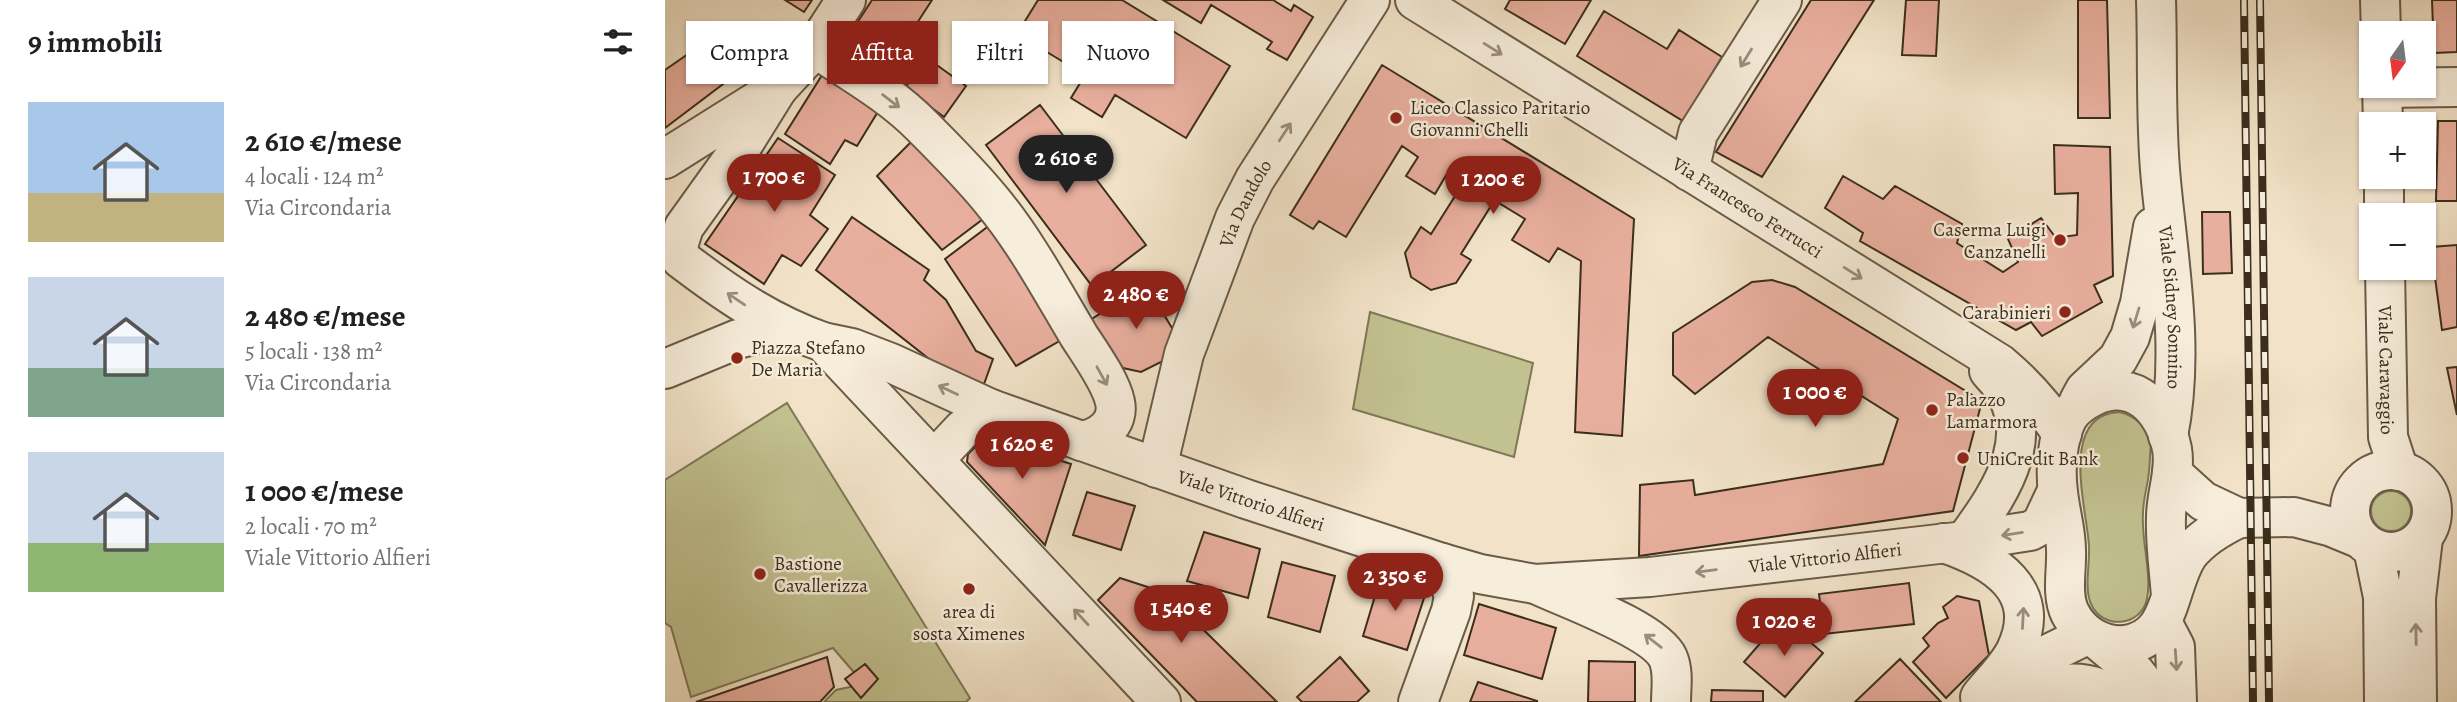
<!DOCTYPE html>
<html lang="it">
<meta charset="utf-8">
<style>
:root{--surface:#fff;--page:#f2f2f2;--text:#202124;--muted:#757577;--accent:#8f2418}
body{margin:0;font-family:Alegreya,serif;background:var(--page);color:var(--text);height:100vh;display:flex;flex-direction:column;font-size:26px;white-space:nowrap}
*{box-sizing:border-box;margin:0}
p{font-size:23px;color:var(--muted)}
.icon{flex:none;width:38px;height:38px;fill:none;stroke:currentColor;stroke-width:2;stroke-linecap:round;stroke-linejoin:round}
.map{position:relative;flex:1;overflow:hidden}
.panel{display:flex;flex-direction:column;background:var(--surface);width:665px}
.panel>*{flex:none}
.banner{position:absolute;left:21px;top:21px;width:665px;height:63px;display:flex;gap:14px}
.needle{width:46px;rotate:194deg}
.fabs{position:absolute;left:1694px;top:21px;display:grid;gap:14px}
.fabs a{display:grid;place-items:center;width:77px;height:77px;border-radius:0px;background:var(--surface);box-shadow:0 2px 5px #0004;font-size:35px}
.price{position:absolute;translate:-50% -60px;padding:0 16px;border-radius:24px;background:var(--accent);color:#fff;font-size:23px;line-height:46px;filter:drop-shadow(0 2px 4px #0008)}
.price::after{content:'';position:absolute;left:50%;top:42px;width:21px;height:16px;margin-left:-10px;background:inherit;clip-path:polygon(0 0,100% 0,50% 100%)}
.price.active{background:#222;color:#fff}
ul{padding:0;list-style:none}
li{display:flex;align-items:center;gap:21px;height:175px;padding:0 28px}
li span{display:grid;place-items:center;flex:none;width:196px;height:140px;border-radius:0px;color:#555}
li>.icon{margin-inline-start:auto}
span .icon{width:84px;height:84px;fill:#fffc;stroke-width:1}
li b{font-size:30px}
h2{display:flex;justify-content:space-between;align-items:center;height:84px;padding:0 28px;font-size:30px}
.pill{padding:0 24px;border-radius:0px;background:var(--surface);box-shadow:0 2px 5px #0004;font-size:24px;line-height:63px}
.pill.active{background:var(--accent);color:#fff}
main{display:flex;flex:1;min-height:0}
.map>svg:first-child{display:block}
.green{fill:#c2c190;stroke:#7e7856;stroke-width:2}
.building{fill:#e9af9e;stroke:#3b2e1d;stroke-width:2}
.lines{fill:none;stroke-linecap:round;stroke-linejoin:round}
.minor-casing{stroke:#695b48;stroke-width:42}
.minor{stroke:#f7eddb;stroke-width:38}
.rail-casing{stroke:#3b2e1d;stroke-width:8}
.rail{stroke:#f7eddb;stroke-width:5;stroke-dasharray:16;stroke-linecap:butt}
.oneway{stroke:#998e7c}
.poi-dot{fill:#8f2418;stroke:#f7eddb;stroke-width:2.5}
.labels{text-anchor:middle;stroke-width:5;stroke-linejoin:round;paint-order:stroke}
.poi-label{font-size:19px;fill:#3b2e1d;stroke:#f7eddb;text-anchor:start}
.street-label{font-size:19px;fill:#3b2e1d;stroke:#f7eddb}
</style>
<main>
<section class="panel">
<h2>9 immobili<svg class="icon" aria-label="filters" viewBox="0 0 24 24"><path d="M4 7h16M4 17h16"/><circle cx="9" cy="7" r="2"/><circle cx="15" cy="17" r="2"/></svg></h2>
<ul>
<li><span style="background:linear-gradient(#a9c7e8 65%,#c2b280 0)"><svg class="icon" aria-label="home" viewBox="0 0 24 24"><path d="M3 11l9-7 9 7M6 9v11h12V9"/></svg></span><div><b>2 610 €/mese</b><p>4 locali · 124 m²</p><p>Via Circondaria</p></div></li>
<li><span style="background:linear-gradient(#c9d6e8 65%,#7fa58c 0)"><svg class="icon" aria-label="home" viewBox="0 0 24 24"><path d="M3 11l9-7 9 7M6 9v11h12V9"/></svg></span><div><b>2 480 €/mese</b><p>5 locali · 138 m²</p><p>Via Circondaria</p></div></li>
<li><span style="background:linear-gradient(#c9d6e8 65%,#8fb573 0)"><svg class="icon" aria-label="home" viewBox="0 0 24 24"><path d="M3 11l9-7 9 7M6 9v11h12V9"/></svg></span><div><b>1 000 €/mese</b><p>2 locali · 70 m²</p><p>Viale Vittorio Alfieri</p></div></li>
</ul>
</section>
<div class="map">
<svg width="1792" height="702" viewBox="0 0 1792 702">
<rect width="100%" height="100%" fill="#f2e3c8"/>
<filter id="stains"><feTurbulence type="fractalNoise" baseFrequency=".00286" numOctaves="4"/><feColorMatrix values="0 0 0 0 .2 0 0 0 0 .09 0 0 0 0 .02 0 0 0 .5 -.17"/></filter>
<radialGradient id="worn" r=".72"><stop offset=".6" stop-color="#630" stop-opacity="0"/><stop offset="1" stop-color="#630" stop-opacity=".3"/></radialGradient>
<path class="green" d="M705 312 868 363 849 457 688 409Z
M122 403 305 698 301 702H159L171 690 199 684 168 648 26 697 6 627 0 623V480Z
M1454 412C1471 416 1482 426 1486 444 1485 453 1485 462 1484 471 1483 485 1478 499 1478 513 1476 540 1487 573 1482 599 1476 627 1437 630 1426 604 1419 588 1425 564 1424 546 1422 509 1393 415 1454 412Z
M1706 511a20 20 0 1 1 40 0a20 20 0 1 1-40 0Z"/>
<path class="building" d="M120 0H147L139 12Z
M207 0H267L243 37 259 48 239 78 181 40Z
M373 0H457L565 66 521 138 450 95 437 117 406 98 420 75 352 34Z
M498 0H608L626 11 629 5 648 17 622 60 602 49 607 42 546 5 536 23Z
M845 0H926L900 44 840 9Z
M1146 0H1209L1097 177 1051 152Z
M1241 0H1274L1271 56 1237 55Z
M1413 0H1442L1445 118H1413Z
M1767 0H1792V52L1769 53Z
M939 11 1002 49 1014 30 1057 57 1018 121 912 56Z
M45 39 70 75 0 128V70Z
M262 58 301 86 279 117 240 88Z
M717 65 969 219 957 436 910 432 916 261 893 248 884 262 847 240 860 219 783 172 770 194 741 176 753 157 737 146 681 237 654 221 648 229 625 215Z
M159 72 214 110 192 146 180 140 165 164 120 134Z
M375 105 481 245 427 286 321 145Z
M1773 121H1792V201H1771Z
M113 138 170 175 145 215 163 229 136 266 117 255 99 284 40 244Z
M248 140 318 219 277 250 212 176Z
M1389 145 1445 147 1448 276 1429 285 1437 302 1377 336 1366 322 1351 330 1195 241 1198 233 1160 208 1178 176 1218 199 1230 186 1297 224 1292 243 1338 272 1353 262 1343 239 1376 218 1391 238 1412 235 1413 193 1390 194Z
M799 182 829 201 796 254 806 260 791 283 766 290 746 277 740 253 756 227 766 234Z
M1537 212H1565L1567 273 1538 274Z
M187 217 264 270 259 280 281 300 311 351 328 359 319 384 282 373 151 270Z
M325 225 398 339 351 366 280 259Z
M1792 245V327L1777 330 1766 247Z
M1107 280 1130 287 1317 401 1288 511 974 556 975 485 1028 480 1030 495 1218 464 1233 419 1103 337 1030 394 1008 375V333L1087 282Z
M481 285 510 333 502 359 476 372 458 368 425 320Z
M1792 367V415L1782 368Z
M320 437 406 464 380 545 302 462 303 454Z
M422 492 470 506 456 550 408 535Z
M539 532 595 549 583 598 522 581Z
M617 562 670 576 655 632 603 617Z
M716 576 762 589 742 650 698 636Z
M455 578 501 593 612 702H532L433 600Z
M1244 583 1249 624 1159 634 1154 594Z
M1292 596 1314 601 1324 655 1281 698 1248 662 1264 646 1258 638 1273 623 1283 618 1278 607Z
M814 604 891 628 877 679 799 655Z
M1117 618 1158 653 1120 697 1079 662Z
M162 657 169 687 155 702H31Z
M675 657 704 691 692 702H637L632 697Z
M1235 659 1276 702H1190Z
M924 661 970 662V702H923Z
M200 664 213 679 196 698 180 679Z
M813 682 872 701V702H805Z
M1047 690 1098 691V702H1046Z"/>
<g class="lines">
<g class="minor-casing">
<g id="minor">
<path id="s1" d="M750 0 1335 364C1360 385 1379 406 1397 434"/>
<path id="s2" d="M1491 0C1493 60 1490 122 1496 181 1504 265 1520 352 1503 436"/>
<path d="M1715 0 1716 33"/>
<path d="M150 48C186 72 227 95 258 127 281 150 306 175 327 201 361 242 387 291 414 336 425 353 446 382 450 402 455 424 435 438 416 441"/>
<path d="M1717 86 1718 124"/>
<path d="M113 88 77 146 19 227 13 246 16 259C62 294 104 323 158 342L496 702"/>
<path d="M1717 88 1792 87"/>
<path d="M0 159 113 88 150 48 181 0"/>
<path d="M1024 171 1033 133 1117 0"/>
<path d="M1719 177V215"/>
<path id="s3" d="M1720 268 1723 437 1734 471"/>
<path id="s4" d="M158 342 187 348 226 363 326 409 581 499 777 563 815 574 870 584 985 577 1300 541 1365 531 1376 525 1392 491"/>
<path d="M0 369 73 339 92 334 130 332"/>
<path d="M1414 401 1420 390 1453 359 1465 337 1475 303 1488 227"/>
<path d="M269 460 297 430 326 409"/>
<path id="s5" d="M492 468 519 354 570 218 590 179 705 0"/>
<circle cx="1726" cy="511" r="41"/>
<path d="M1507 473 1538 501 1574 518 1629 517 1667 527 1696 539"/>
<path d="M1300 541C1338 489 1380 428 1324 371"/>
<path d="M1279 543C1329 560 1379 590 1351 650 1343 667 1327 682 1315 697"/>
<path d="M1708 548 1718 597 1719 702"/>
<path d="M875 586C905 600 990 630 1003 658 1009 672 1006 688 1006 702"/>
<path d="M1506 596C1504 570 1500 543 1501 517 1501 494 1511 472 1507 449 1499 410 1470 377 1429 396 1419 401 1407 409 1402 419 1392 439 1390 470 1393 492 1395 512 1401 530 1401 550 1402 569 1396 595 1405 613 1415 634 1437 647 1460 645 1508 639 1502 587 1523 555 1536 538 1555 527 1574 518"/>
<path d="M1497 622 1510 647 1512 702"/>
<path d="M1434 641C1460 664 1473 668 1488 702"/>
<path d="M1332 685 1369 661 1422 635"/>
<path d="M753 702 786 611 789 596 777 563"/>
<path d="M1351 702C1385 680 1425 675 1458 702"/>
<path d="M1752 702 1751 598 1758 538"/>
</g>
</g>
<use href="#minor" class="minor"/>
<g class="rail-casing">
<path id="rail" d="M1579 0 1588 702
M1595 0 1604 702"/>
</g>
<use href="#rail" class="rail"/>
</g>
<defs><path id="oneway-shaft" d="M-6 0H5M1.5-3L5.5 0L1.5 3" fill="none" stroke-width="1.6" stroke-linecap="round" stroke-linejoin="round" transform="scale(1.75)"/></defs>
<g class="oneway">
<use href="#oneway-shaft" transform="translate(828 49) rotate(32)"/>
<use href="#oneway-shaft" transform="translate(1081 58) rotate(122)"/>
<use href="#oneway-shaft" transform="translate(226 101) rotate(37)"/>
<use href="#oneway-shaft" transform="translate(620 132) rotate(-57)"/>
<use href="#oneway-shaft" transform="translate(1188 273) rotate(32)"/>
<use href="#oneway-shaft" transform="translate(71 299) rotate(-146)"/>
<use href="#oneway-shaft" transform="translate(1471 318) rotate(107)"/>
<use href="#oneway-shaft" transform="translate(437 376) rotate(61)"/>
<use href="#oneway-shaft" transform="translate(283 390) rotate(-155)"/>
<use href="#oneway-shaft" transform="translate(1347 534) rotate(171)"/>
<use href="#oneway-shaft" transform="translate(1041 571) rotate(173)"/>
<use href="#oneway-shaft" transform="translate(416 617) rotate(-133)"/>
<use href="#oneway-shaft" transform="translate(1358 618) rotate(-87)"/>
<use href="#oneway-shaft" transform="translate(1751 634) rotate(-91)"/>
<use href="#oneway-shaft" transform="translate(988 641) rotate(-142)"/>
<use href="#oneway-shaft" transform="translate(1511 660) rotate(86)"/>
</g>
<g class="poi-dot">
<circle cx="731" cy="118" r="7"/>
<circle cx="1395" cy="240" r="7"/>
<circle cx="1400" cy="312" r="7"/>
<circle cx="72" cy="358" r="7"/>
<circle cx="1267" cy="410" r="7"/>
<circle cx="1298" cy="458" r="7"/>
<circle cx="95" cy="574" r="7"/>
<circle cx="304" cy="589" r="7"/>
</g>
<g class="labels">
<g class="poi-label">
<text x="745" y="114">Liceo Classico Paritario<tspan x="745" dy="22">Giovanni Chelli</tspan></text>
<text x="1381" y="236" text-anchor="end">Caserma Luigi<tspan x="1381" dy="22">Canzanelli</tspan></text>
<text x="1386" y="319" text-anchor="end">Carabinieri</text>
<text x="86" y="354">Piazza Stefano<tspan x="86" dy="22">De Maria</tspan></text>
<text x="1281" y="406">Palazzo<tspan x="1281" dy="22">Lamarmora</tspan></text>
<text x="1312" y="465">UniCredit Bank</text>
<text x="109" y="570">Bastione<tspan x="109" dy="22">Cavallerizza</tspan></text>
<text x="304" y="618" text-anchor="middle">area di<tspan x="304" dy="22">sosta Ximenes</tspan></text>
</g>
<g class="street-label">
<text dy="7" stroke="none"><textPath href="#s5" startOffset="280">Via Dandolo</textPath></text>
<text dy="7" stroke="none"><textPath href="#s1" startOffset="392">Via Francesco Ferrucci</textPath></text>
<text dy="7" stroke="none"><textPath href="#s2" startOffset="308">Viale Sidney Sonnino</textPath></text>
<text dy="7" stroke="none"><textPath href="#s3" startOffset="102">Viale Caravaggio</textPath></text>
<text dy="7" stroke="none"><textPath href="#s4" startOffset="457">Viale Vittorio Alfieri</textPath></text>
<text dy="7" stroke="none"><textPath href="#s4" startOffset="1045">Viale Vittorio Alfieri</textPath></text>
</g>
</g>
<rect width="100%" height="100%" filter="url(#stains)"/>
<rect width="100%" height="100%" fill="url(#worn)"/>
</svg>
<div class="fabs">
<a><svg class="needle" viewBox="-14 -14 28 28"><path d="M0-13l5 13h-10z" fill="#e53935"/><path d="M0 13l5-13h-10z" fill="#757577"/></svg></a>
<a>+</a>
<a>−</a>
</div>
<b class="price active" style="left:401px;top:195px">2 610 €</b>
<b class="price" style="left:109px;top:214px">1 700 €</b>
<b class="price" style="left:828px;top:216px">1 200 €</b>
<b class="price" style="left:471px;top:331px">2 480 €</b>
<b class="price" style="left:1150px;top:429px">1 000 €</b>
<b class="price" style="left:357px;top:481px">1 620 €</b>
<b class="price" style="left:730px;top:613px">2 350 €</b>
<b class="price" style="left:516px;top:645px">1 540 €</b>
<b class="price" style="left:1119px;top:658px">1 020 €</b>
<div class="banner">
<a class="pill">Compra</a>
<a class="pill active">Affitta</a>
<a class="pill">Filtri</a>
<a class="pill">Nuovo</a>
</div>
</div>
</main>
